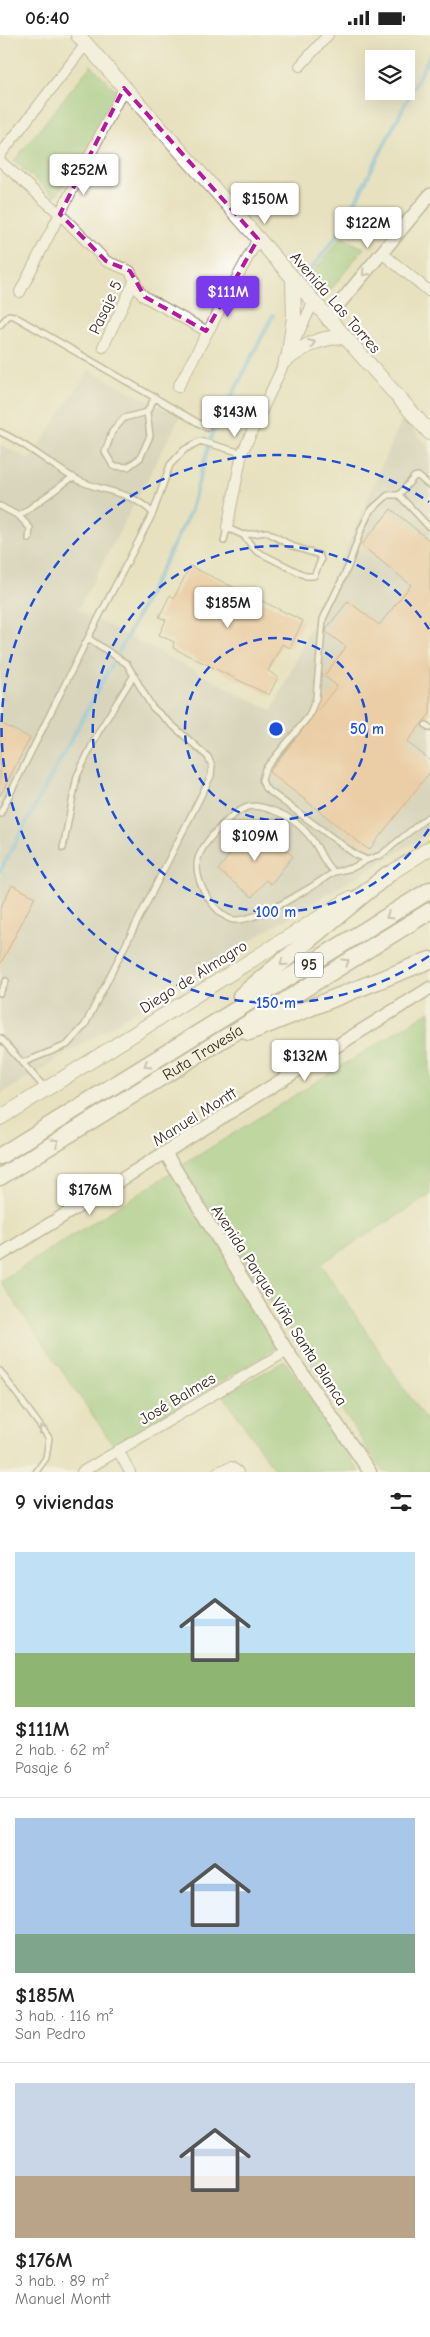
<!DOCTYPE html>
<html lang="es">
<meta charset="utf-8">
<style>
:root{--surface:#fff;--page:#f6f6f6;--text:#222;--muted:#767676;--line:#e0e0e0;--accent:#7c3aed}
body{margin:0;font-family:"Comic Neue",sans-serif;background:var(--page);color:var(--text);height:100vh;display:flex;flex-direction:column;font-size:19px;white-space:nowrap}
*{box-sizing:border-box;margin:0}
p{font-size:16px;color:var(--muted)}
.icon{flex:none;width:28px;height:28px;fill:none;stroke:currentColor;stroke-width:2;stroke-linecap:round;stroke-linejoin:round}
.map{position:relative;height:1437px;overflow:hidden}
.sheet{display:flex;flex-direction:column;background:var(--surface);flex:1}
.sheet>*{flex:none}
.buttons{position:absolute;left:365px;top:15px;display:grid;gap:10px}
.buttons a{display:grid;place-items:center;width:50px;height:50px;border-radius:0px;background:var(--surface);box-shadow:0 5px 20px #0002;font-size:25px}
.price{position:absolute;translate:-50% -42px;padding:0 11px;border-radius:5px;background:#fff;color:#222;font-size:16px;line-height:32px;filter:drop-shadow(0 1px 2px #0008)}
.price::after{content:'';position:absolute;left:50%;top:30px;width:15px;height:11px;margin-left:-8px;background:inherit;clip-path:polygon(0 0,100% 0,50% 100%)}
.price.selected{background:var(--accent);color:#fff}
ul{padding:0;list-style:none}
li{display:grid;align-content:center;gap:10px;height:265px;padding:0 15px}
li+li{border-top:1px solid var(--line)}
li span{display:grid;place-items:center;height:155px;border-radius:0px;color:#555}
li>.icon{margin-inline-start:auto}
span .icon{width:90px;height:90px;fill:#fffc;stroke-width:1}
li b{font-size:21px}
h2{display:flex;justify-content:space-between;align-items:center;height:60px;padding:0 15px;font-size:21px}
.status{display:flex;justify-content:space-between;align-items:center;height:35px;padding:0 25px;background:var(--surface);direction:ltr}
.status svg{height:14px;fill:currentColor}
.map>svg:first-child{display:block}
.industrial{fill:#c6c5b8}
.green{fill:#8ec77b;stroke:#64784c}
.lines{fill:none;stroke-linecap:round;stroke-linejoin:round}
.stream{stroke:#6ab8e4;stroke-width:4}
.building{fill:#efb687}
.service-casing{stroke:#92866e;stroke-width:8}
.minor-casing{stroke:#92866e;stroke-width:12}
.tertiary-casing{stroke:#92866e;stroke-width:15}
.secondary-casing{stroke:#92866e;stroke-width:16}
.trunk-casing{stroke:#92866e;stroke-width:19}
.service{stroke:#fff;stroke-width:5}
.minor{stroke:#fff;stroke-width:10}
.tertiary{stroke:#fff;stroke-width:12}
.secondary{stroke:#fff;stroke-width:14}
.trunk{stroke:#fff;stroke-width:16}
.oneway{stroke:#a79f9a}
.marked{fill:none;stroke:#b5179e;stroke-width:4;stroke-dasharray:10 6;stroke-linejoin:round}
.ring{fill:none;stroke:#1d4ed8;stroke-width:2.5;stroke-dasharray:9 6}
.labels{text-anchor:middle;stroke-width:4.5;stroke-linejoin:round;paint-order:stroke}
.shield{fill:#fff;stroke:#766a62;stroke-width:1}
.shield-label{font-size:15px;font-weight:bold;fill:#3b2a1e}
.street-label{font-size:16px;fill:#3b2a1e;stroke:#fff}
.centre{fill:#1d4ed8;stroke:#fff;stroke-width:2.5}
.ring-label{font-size:15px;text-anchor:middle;font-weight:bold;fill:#1d4ed8;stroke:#fff;stroke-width:4.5;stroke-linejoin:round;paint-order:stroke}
</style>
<div class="status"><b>06:40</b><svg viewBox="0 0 49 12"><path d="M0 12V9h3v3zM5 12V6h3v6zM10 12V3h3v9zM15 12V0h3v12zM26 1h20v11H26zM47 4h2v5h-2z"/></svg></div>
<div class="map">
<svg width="430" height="1437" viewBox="0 0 430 1437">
<rect width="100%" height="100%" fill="#fff"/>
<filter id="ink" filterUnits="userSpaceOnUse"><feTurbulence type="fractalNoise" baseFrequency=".02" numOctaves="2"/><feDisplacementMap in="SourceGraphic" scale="10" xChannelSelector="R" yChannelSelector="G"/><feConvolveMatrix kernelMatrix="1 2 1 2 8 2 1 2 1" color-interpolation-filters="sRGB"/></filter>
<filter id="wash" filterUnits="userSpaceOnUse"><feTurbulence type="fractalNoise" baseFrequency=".0096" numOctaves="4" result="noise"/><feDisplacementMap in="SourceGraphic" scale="20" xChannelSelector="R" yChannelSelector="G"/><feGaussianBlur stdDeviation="1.12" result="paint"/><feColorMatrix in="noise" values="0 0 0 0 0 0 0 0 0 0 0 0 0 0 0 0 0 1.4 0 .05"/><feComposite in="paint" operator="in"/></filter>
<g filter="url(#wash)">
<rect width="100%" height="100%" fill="#e8e1bf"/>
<path class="industrial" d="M89 335 180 382 78 575 272 676 341 526 403 382 430 414V798L239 912 0 1060V410L30 424Z"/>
<path class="green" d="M91 30 117 56 74 140 55 161 14 126Z
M341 202 364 213 325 262 308 244Z
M430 976V1160L321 1229 430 1392V1437H383L181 1131Z
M173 1137 285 1308 114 1411 0 1246Z
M285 1326 360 1437H276L223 1360Z"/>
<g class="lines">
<path class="stream" d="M308 238 336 202 349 179 430 20
M119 617 190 478 211 402 273 280
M0 836 112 629"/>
</g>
<g id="blocks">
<path class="building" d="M391 474 430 506V679L407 707 430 725V737L369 815 269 737 337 651 324 641 346 612 326 597 327 593 348 566 379 590 411 550 361 510Z
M190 531 303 586 290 613 282 609 268 636 278 642 269 660 173 613 174 607 159 600 166 585 159 582 170 560 174 563Z
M0 688 30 703 0 761Z
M252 790 293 821 271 849 266 845 252 862 218 835Z
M12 850 35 862 0 930V873Z"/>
</g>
</g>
<g filter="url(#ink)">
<use href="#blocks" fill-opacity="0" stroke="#92866e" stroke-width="1"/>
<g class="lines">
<g class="service-casing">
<path id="service" d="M0 290 9 280 14 281 207 393
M147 377 124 383 112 397 105 417 113 431 128 432 140 423 150 401 147 377 155 362
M0 397C27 409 48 428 72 442 101 459 126 452 153 478
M399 460 414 442 418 441 430 451
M0 471 19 481 30 493 29 504
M19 481 73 442
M430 493 399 460H388L370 476 361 495 348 532 323 584 316 663 309 681 265 734 262 745 265 753 356 820 367 825 381 820 430 780
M224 506 227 493 243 500 256 516 306 541H314L321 525 319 520 292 511 267 497 243 500
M88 603 153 478 170 430 184 415 200 406 242 418
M426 690 430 693
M0 779 88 603 127 629 152 672 208 722 212 731 211 741 85 990 67 1010 22 1028
M63 813 77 741 99 696 134 640
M334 837C314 851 259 886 235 885 228 885 219 877 214 871 205 860 197 845 197 830 197 812 229 780 245 773 252 770 263 772 271 775 291 781 306 794 317 812 322 821 325 830 334 837L352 833 367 825
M0 958 6 946
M0 1003 45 1053
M0 1336 49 1403 46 1423 36 1437"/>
</g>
<g class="minor-casing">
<path id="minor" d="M300 31 328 0
M0 120 86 9
M0 126 60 179 106 226 130 236 139 256 145 262 206 296
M382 218 430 257
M20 257 124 53
M294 307 313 268
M103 312 135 245
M178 352 258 204
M227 493 242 418 288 320
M118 1415 130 1437
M82 1437 287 1316
M218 1437 231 1432 238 1437"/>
</g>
<g class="tertiary-casing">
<path id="tertiary" d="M328 285 339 269 430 160
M166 1119 287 1316 370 1437
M0 1220 430 953"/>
</g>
<g class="secondary-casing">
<path id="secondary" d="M78 0 430 398
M289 318 294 282 293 245
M286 325C304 311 319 302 343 302
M378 846 430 813
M0 1083 349 864"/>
</g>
<g class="trunk-casing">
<g id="trunk">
<path d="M241 961 387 840"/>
<path d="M249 997 430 925"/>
<path d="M0 1121 430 855"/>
<path id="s1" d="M0 1142 430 876"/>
</g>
</g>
<use href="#service" class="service"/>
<use href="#minor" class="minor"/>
<use href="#tertiary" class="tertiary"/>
<use href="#secondary" class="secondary"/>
<use href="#trunk" class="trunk"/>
</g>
<defs><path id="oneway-chevron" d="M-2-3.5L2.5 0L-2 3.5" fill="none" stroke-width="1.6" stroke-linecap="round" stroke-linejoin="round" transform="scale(1.25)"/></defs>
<g class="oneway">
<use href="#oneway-chevron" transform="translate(365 238) rotate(131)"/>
<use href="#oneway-chevron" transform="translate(312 308) rotate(-23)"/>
<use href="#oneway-chevron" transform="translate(389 881) rotate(148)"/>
<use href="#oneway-chevron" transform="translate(346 927) rotate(-32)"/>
<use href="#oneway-chevron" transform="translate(283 928) rotate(141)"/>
<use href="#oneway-chevron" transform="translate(147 1030) rotate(148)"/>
<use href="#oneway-chevron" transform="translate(56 1107) rotate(-32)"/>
<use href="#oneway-chevron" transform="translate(42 1394) rotate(-126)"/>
</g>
</g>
<path d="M0 0H430V1437H0ZM124 53 258 204 206 296 145 262 130 236 106 226 60 179Z" fill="#e8e1bf" fill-opacity=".55" fill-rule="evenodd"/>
<path class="marked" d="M124 53 258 204 206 296 145 262 130 236 106 226 60 179Z"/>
<g class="ring">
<circle cx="276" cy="694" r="91"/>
<path d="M429 794A183 183 0 1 1 429 594"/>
<path d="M429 921A274 274 0 1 1 429 467"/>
</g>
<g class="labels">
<rect class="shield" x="295" y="917.5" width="28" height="25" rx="4"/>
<g class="shield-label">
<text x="309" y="935">95</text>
</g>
<g class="street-label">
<text transform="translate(336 267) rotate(49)" y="6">Avenida Las Torres</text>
<text transform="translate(105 272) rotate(-65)" y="6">Pasaje 5</text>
<text transform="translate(193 941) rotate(-32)" y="6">Diego de Almagro</text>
<text dy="6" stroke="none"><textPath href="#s1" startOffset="238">Ruta Travesía</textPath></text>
<text transform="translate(194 1081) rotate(-32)" y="6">Manuel Montt</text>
<text transform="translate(280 1270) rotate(57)" y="6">Avenida Parque Viña Santa Blanca</text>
<text transform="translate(177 1363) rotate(-31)" y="6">José Balmes</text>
</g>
</g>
<circle cx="276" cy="694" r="8" class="centre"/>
<g class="ring-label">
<text x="367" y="699">50 m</text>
<text x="276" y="882">100 m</text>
<text x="276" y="973">150 m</text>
</g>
</svg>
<div class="buttons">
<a><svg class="icon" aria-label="layers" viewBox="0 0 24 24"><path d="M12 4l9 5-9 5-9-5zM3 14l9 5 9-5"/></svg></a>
</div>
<b class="price" style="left:84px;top:161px">$252M</b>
<b class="price" style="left:265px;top:190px">$150M</b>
<b class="price" style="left:368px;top:214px">$122M</b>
<b class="price selected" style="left:228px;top:283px">$111M</b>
<b class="price" style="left:235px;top:403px">$143M</b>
<b class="price" style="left:228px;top:594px">$185M</b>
<b class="price" style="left:255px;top:827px">$109M</b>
<b class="price" style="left:305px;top:1047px">$132M</b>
<b class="price" style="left:90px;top:1181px">$176M</b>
</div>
<section class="sheet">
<h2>9 viviendas<svg class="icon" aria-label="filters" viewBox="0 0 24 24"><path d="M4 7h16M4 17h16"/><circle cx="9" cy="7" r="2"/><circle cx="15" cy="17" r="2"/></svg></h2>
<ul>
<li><span style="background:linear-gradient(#bfe0f5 65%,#8fb573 0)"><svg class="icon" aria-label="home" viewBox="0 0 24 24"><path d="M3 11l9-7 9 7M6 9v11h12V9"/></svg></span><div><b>$111M</b><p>2 hab. · 62 m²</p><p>Pasaje 6</p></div></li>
<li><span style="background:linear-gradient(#a9c7e8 75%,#7fa58c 0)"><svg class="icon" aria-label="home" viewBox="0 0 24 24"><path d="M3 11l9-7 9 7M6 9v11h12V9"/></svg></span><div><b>$185M</b><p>3 hab. · 116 m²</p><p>San Pedro</p></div></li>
<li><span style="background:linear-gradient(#c9d6e8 60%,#b9a48a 0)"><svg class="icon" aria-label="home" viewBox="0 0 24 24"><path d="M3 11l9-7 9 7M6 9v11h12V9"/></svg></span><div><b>$176M</b><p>3 hab. · 89 m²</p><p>Manuel Montt</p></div></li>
</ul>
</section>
